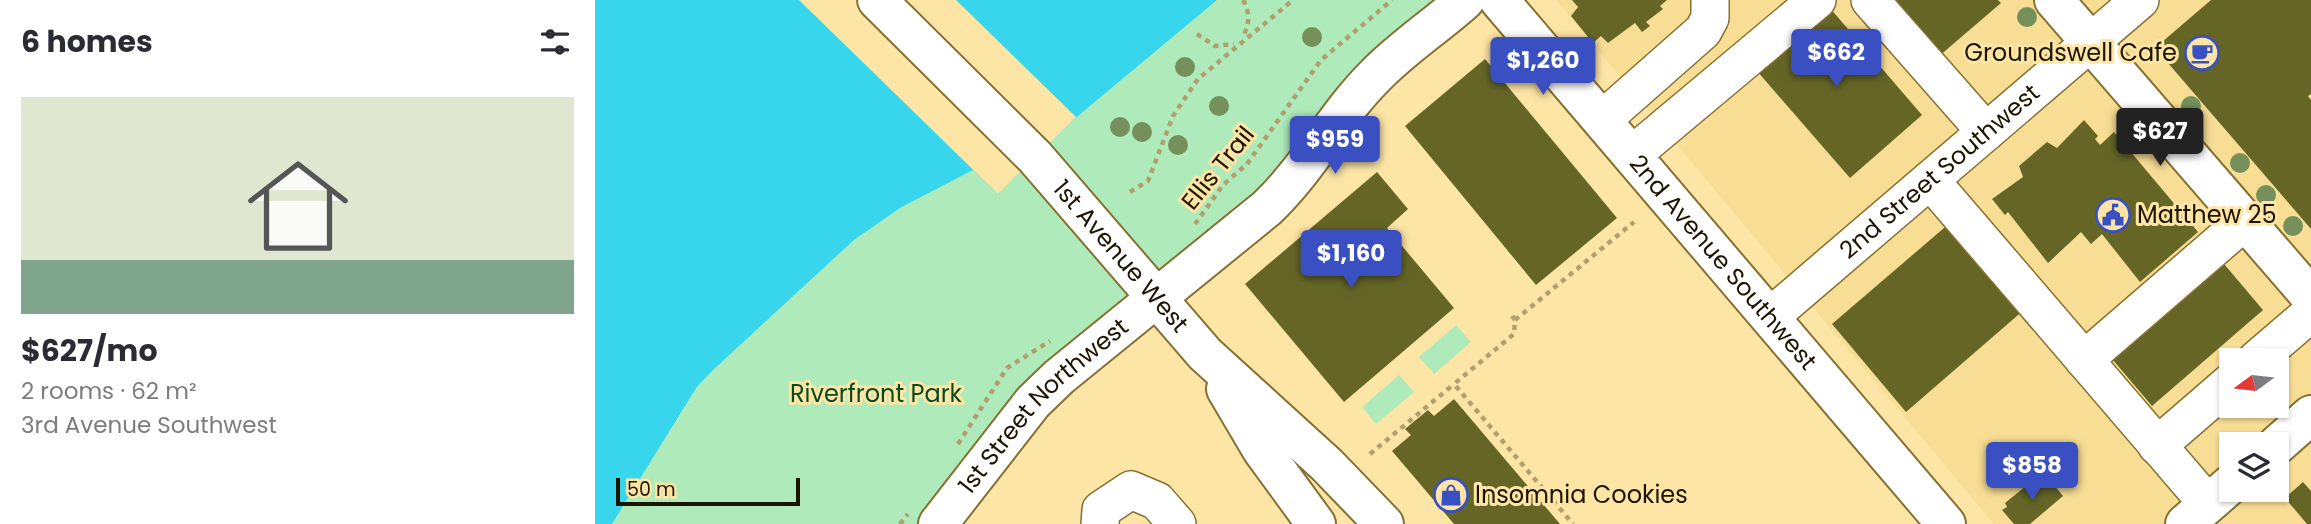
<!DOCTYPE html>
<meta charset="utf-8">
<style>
:root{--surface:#fff;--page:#f7f7f7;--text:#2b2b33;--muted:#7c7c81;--line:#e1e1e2;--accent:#3a50c2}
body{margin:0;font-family:Poppins,sans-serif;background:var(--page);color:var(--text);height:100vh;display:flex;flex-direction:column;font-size:26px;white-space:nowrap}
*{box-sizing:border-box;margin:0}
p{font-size:23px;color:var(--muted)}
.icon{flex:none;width:38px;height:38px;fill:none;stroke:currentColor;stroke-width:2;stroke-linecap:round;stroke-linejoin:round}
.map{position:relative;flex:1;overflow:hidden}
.drawer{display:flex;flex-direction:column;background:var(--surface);width:595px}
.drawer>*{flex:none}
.needle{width:46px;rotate:255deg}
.buttons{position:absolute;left:1624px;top:348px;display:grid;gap:14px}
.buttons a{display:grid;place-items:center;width:70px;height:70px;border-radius:0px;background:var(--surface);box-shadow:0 2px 5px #0004;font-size:35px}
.scale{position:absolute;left:21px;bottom:18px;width:184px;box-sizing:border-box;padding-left:7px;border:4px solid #1d1400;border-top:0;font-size:19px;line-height:24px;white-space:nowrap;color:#1d1400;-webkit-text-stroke:5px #fde5a5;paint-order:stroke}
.price{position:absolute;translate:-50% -60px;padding:0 16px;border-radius:7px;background:var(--accent);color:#fff;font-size:23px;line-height:46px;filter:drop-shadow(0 2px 4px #0008)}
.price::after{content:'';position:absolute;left:50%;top:42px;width:21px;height:16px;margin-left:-10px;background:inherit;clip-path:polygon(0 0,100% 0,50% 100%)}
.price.selected{background:#222;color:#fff}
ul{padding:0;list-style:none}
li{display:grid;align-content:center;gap:14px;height:371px;padding:0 21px}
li+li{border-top:2px solid var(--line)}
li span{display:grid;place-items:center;height:217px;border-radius:0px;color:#555}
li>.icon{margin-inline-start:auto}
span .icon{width:126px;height:126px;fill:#fffc;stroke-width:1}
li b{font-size:30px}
h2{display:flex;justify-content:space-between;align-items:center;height:84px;padding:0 21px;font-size:30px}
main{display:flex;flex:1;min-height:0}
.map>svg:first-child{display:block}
.built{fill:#f8dd94;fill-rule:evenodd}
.green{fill:#aeeaba}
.water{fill:#38d6ed}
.pier{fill:#fde5a5}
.building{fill:#656626}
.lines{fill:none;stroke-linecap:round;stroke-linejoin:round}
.minor-casing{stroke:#867031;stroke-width:40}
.major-casing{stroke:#867031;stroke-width:42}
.path{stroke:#b29f6e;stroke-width:4.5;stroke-dasharray:5 5;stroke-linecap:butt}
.minor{stroke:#fff;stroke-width:37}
.major{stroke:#fff;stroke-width:38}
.tree{fill:#76905c}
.labels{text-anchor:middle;stroke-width:6;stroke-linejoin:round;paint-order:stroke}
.poi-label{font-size:24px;fill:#1d1400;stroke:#fde5a5;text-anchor:start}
.street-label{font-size:24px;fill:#1d1400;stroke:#fde5a5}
.park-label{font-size:24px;fill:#074b21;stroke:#fde5a5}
</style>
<main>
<section class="drawer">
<h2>6 homes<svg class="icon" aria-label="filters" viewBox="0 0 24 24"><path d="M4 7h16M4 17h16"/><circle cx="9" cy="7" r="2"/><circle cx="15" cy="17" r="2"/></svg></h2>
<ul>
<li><span style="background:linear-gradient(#dfe7d0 75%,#7fa58c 0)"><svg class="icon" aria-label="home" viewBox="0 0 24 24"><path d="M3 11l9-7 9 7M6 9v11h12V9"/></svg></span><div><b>$627/mo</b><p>2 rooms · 62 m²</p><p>3rd Avenue Southwest</p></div></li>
</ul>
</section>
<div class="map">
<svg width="1716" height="524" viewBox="0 0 1716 524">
<rect width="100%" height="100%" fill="#fde5a5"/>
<path class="built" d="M961 0H1716V524H1399ZM1636 360H1682V406H1636ZM1636 444H1682V490H1636Z"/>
<path class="green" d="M622 0H870L517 337 343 524H17L102 388 118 370 259 240 305 208 378 170 403 194 477 121Z
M861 325 876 342 839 374 824 357Z
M804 375 819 392 781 424 767 407Z"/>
<path class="water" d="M0 0H622L477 121 403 194 378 170 305 208 259 240 118 370 102 387 17 524H0Z"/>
<path class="pier" d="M204 0H361L481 117 403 194Z"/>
<path class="building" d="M977 0H1072L1065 6 1068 9 1051 22 1055 26 1047 32 1040 23 1013 43 1006 36 998 43 976 16 983 7Z
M1228 0 1327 115 1255 178 1155 63Z
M1301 0H1403L1406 3 1336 63 1291 9Z
M1616 0H1716V94L1713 96 1716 100V229L1560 48Z
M890 59 1022 218 941 285 810 126Z
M1489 120 1503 136 1500 139 1505 145 1519 132 1603 232 1545 282 1507 234 1496 244 1486 232 1453 263 1413 212 1410 215 1397 199 1428 177 1424 166 1452 142 1462 148Z
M782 172 813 209 792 228 859 308 749 402 650 284Z
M1356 222 1430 309 1311 412 1237 324Z
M1624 258 1668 310 1557 406 1512 353Z
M859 399 965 524H859L797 451 816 435 810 429 833 410 839 416Z
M1452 476 1468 496 1435 524H1419L1407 510 1412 507 1410 503 1436 482 1439 486Z
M1708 482 1716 491V524H1712L1690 498Z"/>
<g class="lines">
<g class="minor-casing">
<g id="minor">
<path d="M1275 0 1391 132"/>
<path d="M1007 120 1108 31 1115 18V0"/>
<path d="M1037 155 1222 0"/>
<path d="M1335 180 1613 504"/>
<path id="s1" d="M1176 316 1545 0"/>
<path d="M1489 360 1650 221"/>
<path d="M1661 360 1716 313"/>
<path d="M1562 446 1636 382"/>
<path d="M505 524 506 510 536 490 562 501 582 524"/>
</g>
</g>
<g class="major-casing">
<g id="major">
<path id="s2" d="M282 0 440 157 610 354 732 465 789 524"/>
<path id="s3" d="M904 0 1351 524"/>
<path d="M1459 0 1716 297"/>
<path d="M631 389 667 450 721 524"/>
<path d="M1682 445 1716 415"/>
<path id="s4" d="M343 524 438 402 464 377 672 208C715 167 739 117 780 76 807 48 841 26 870 0"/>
<path d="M1590 524 1636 484"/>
</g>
</g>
<path class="path" d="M648 0C655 12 655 24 648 36
M602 34 620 46 639 44
M535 192 553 181 578 116 603 79 698 0
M600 224 628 185 652 164 726 60 797 0
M917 316 920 320 919 334 859 384 978 524
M920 320 1039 222
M363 444 412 368 455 341
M775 454 859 384
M305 524 313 514"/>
<use href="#minor" class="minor"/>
<use href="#major" class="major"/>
</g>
<g class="tree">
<circle cx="1432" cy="17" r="10"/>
<circle cx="717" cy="37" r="10"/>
<circle cx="590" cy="67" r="10"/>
<circle cx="624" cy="106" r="10"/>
<circle cx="1596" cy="106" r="10"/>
<circle cx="525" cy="127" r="10"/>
<circle cx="547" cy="132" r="10"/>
<circle cx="583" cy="145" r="10"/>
<circle cx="1645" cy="163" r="10"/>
<circle cx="1671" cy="195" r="10"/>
<circle cx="1698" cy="226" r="10"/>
</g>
<defs>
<g id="cafe-ring" transform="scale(1.75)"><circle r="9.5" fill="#fde5a5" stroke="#3a50c2" stroke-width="1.5"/><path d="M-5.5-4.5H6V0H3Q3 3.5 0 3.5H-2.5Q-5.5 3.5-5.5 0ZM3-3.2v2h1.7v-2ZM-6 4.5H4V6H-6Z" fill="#3a50c2"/></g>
<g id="civic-ring" transform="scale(1.75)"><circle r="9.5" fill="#fde5a5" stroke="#3a50c2" stroke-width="1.5"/><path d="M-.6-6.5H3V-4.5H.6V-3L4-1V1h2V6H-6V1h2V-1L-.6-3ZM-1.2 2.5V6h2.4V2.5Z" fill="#3a50c2"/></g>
<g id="shop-ring" transform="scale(1.75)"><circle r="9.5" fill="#fde5a5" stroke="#3a50c2" stroke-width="1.5"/><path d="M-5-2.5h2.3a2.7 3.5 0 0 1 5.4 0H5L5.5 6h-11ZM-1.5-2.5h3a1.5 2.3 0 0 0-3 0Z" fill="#3a50c2"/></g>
</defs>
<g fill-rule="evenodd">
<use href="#cafe-ring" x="1607" y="53"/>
<use href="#civic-ring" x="1518" y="215"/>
<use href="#shop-ring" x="856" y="495"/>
</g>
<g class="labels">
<g class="poi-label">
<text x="1582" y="61" text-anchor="end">Groundswell Cafe</text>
<text x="1542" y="223">Matthew 25</text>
<text x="880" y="503">Insomnia Cookies</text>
</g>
<g class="street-label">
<text transform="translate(623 168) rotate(-51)" y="8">Ellis Trail</text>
<text dy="8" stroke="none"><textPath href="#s1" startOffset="222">2nd Street Southwest</textPath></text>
<text dy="8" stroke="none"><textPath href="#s2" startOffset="354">1st Avenue West</textPath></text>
<text dy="8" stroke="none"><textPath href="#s3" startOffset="345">2nd Avenue Southwest</textPath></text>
<text dy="8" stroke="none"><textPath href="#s4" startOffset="159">1st Street Northwest</textPath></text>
</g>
<g class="park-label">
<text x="281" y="402">Riverfront Park</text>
</g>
</g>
</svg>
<div class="buttons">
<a><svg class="needle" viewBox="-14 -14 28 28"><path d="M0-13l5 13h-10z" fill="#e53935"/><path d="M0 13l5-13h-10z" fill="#7c7c81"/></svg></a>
<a><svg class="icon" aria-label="layers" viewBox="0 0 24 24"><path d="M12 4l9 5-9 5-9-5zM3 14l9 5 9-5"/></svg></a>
</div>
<div class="scale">50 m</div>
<b class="price" style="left:1241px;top:89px">$662</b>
<b class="price" style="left:948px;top:97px">$1,260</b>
<b class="price selected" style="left:1565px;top:168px">$627</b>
<b class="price" style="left:740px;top:176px">$959</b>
<b class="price" style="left:756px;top:290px">$1,160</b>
<b class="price" style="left:1437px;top:502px">$858</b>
</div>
</main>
